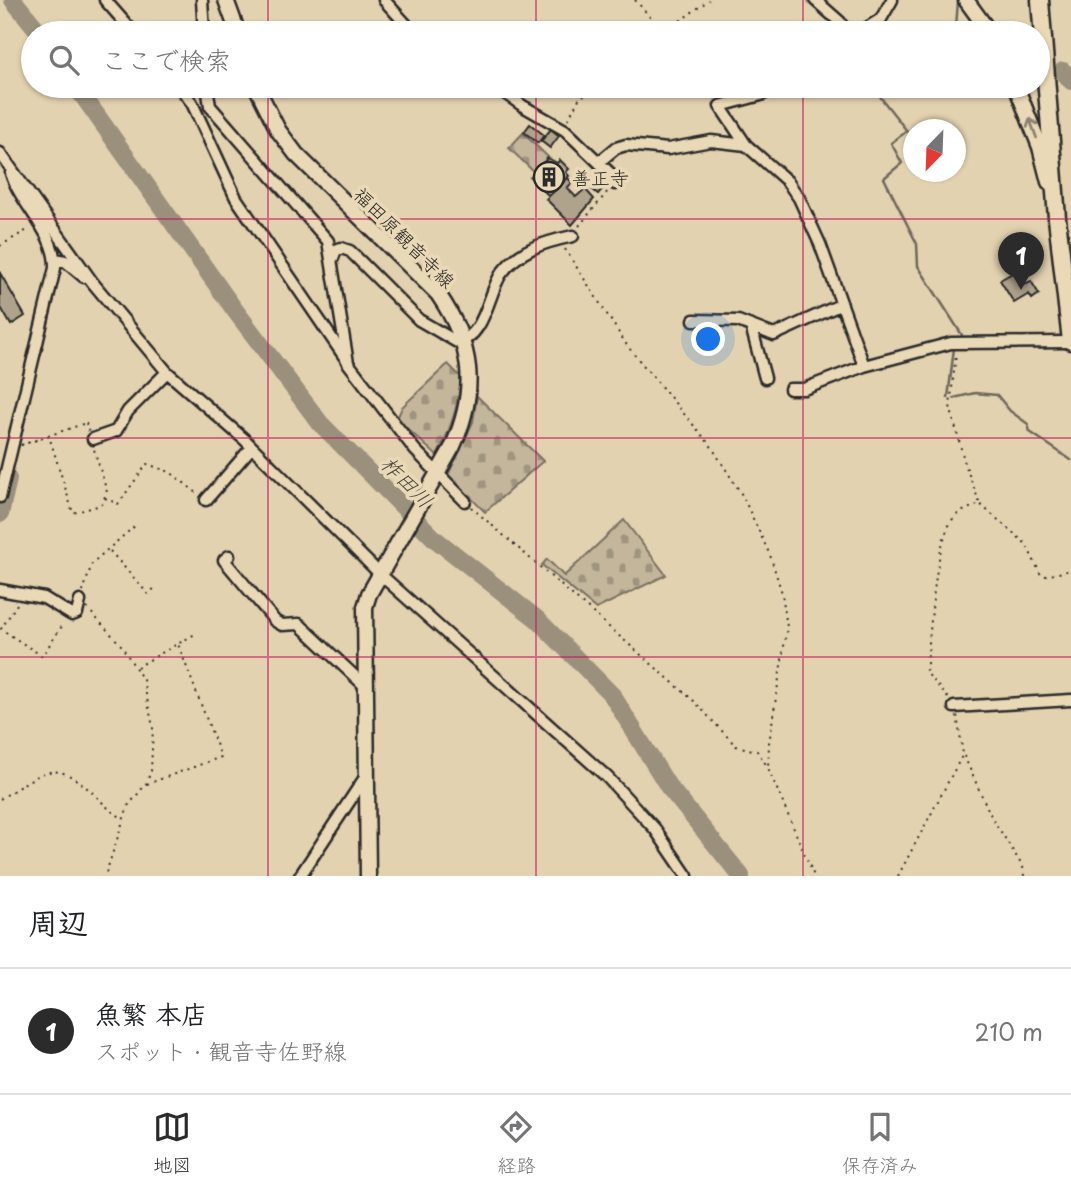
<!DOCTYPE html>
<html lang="ja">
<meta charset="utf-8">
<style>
body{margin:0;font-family:"Playpen Sans","Klee One",sans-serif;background:#f6f6f6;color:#202124}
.compass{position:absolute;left:903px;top:119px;width:63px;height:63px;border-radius:50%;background:#fff;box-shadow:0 2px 5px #0004;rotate:203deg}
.you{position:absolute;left:709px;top:340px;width:24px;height:24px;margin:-18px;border:5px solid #fff;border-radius:50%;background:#1a73e8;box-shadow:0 0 0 10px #1a73e833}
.badge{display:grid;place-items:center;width:46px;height:46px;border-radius:50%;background:#2b2b2b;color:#fff;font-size:23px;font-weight:700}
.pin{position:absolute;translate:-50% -58px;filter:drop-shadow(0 2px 4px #0008)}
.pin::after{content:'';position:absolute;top:37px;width:24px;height:21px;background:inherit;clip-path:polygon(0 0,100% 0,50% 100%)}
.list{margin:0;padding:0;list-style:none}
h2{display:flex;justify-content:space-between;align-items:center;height:91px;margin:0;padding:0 28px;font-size:30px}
h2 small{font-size:23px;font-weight:400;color:#757577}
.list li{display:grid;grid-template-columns:46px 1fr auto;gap:21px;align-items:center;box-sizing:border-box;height:126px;padding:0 28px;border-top:2px solid #e0e0e0}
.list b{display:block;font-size:26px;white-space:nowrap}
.list p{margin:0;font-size:23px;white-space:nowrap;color:#757577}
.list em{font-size:23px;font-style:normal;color:#757577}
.icon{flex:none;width:38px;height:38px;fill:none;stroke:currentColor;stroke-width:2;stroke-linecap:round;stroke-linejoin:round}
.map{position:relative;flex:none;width:1071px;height:876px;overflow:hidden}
.search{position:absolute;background:#fff;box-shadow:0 2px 5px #0004;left:21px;right:21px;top:21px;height:77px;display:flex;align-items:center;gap:18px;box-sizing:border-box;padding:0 24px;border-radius:38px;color:#757577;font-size:26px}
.sheet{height:217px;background:#fff}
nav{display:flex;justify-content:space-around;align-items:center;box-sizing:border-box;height:98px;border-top:2px solid #e0e0e0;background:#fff;font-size:19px;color:#757577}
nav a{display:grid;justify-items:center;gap:4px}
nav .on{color:#2b2b2b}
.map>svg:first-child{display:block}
</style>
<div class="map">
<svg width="1071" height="876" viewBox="0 0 1071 876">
<defs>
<pattern id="cemetery-stones" width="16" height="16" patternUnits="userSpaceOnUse" patternTransform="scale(1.75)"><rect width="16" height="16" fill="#c4b69b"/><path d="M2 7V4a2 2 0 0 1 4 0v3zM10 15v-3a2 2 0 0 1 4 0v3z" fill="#9f947f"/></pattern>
</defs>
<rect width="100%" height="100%" fill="#e2d2b0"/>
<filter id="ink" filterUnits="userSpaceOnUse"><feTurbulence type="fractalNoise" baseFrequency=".0143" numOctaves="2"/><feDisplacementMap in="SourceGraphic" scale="14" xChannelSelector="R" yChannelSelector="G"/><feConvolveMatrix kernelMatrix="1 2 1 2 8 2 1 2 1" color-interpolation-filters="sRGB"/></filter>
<g filter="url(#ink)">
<!-- cemetery -->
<path fill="url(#cemetery-stones)" stroke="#787063" stroke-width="2" d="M523 133 548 157 534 172 509 148Z
M448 364 461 377C458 407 451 429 437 456L397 419 402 407Z
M477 396 543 461 485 512 448 475 473 422Z
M624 520 666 575 596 609 542 565 547 559 564 576Z"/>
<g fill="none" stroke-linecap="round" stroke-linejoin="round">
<!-- stream -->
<path stroke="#6e685b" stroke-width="2.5" d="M958 1 956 27 959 33
M876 86 881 98 907 131 891 143 902 163 884 178 917 244 918 266 962 335
M948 398 954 348
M954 398 975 393 997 395 1010 411 1028 424 1030 432 1071 460"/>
<!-- river -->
<path stroke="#9a907b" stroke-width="18" d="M13 0 40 33
M1063 71 1071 81
M76 86 234 309 320 423 435 539 537 619 612 695 668 786 741 876
M0 514 8 479"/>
</g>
<!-- building -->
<path fill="#b0a38b" stroke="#2b2b2b" stroke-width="2" d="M530 124 544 135 538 143 524 132Z
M551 129 559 136 550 148 541 141Z
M548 158 557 163 560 160 569 169 566 172 569 176 549 196 530 177Z
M602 175 609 181 598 194 592 189Z
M568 178 572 183 567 188 576 197 585 189 594 199 572 225 546 199Z
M1021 268 1026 276 1020 280 1023 285 1031 281 1039 294 1032 299 1029 294 1014 303 1000 280Z
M0 273 25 316 11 325 0 306Z"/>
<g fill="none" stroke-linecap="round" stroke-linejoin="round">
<!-- street casing -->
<g stroke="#2b2b2b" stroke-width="15">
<path id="street" d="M105 0 134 33
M202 0 204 33
M384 0 414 33
M815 0 840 22 846 33
M859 33 881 19 892 0
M179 86 192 103 236 198 346 359
M207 86 210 106 328 241 348 363 415 450 465 501
M495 86 523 106 565 130 614 177 615 184
M779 86 761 95 720 106 746 145 787 181 799 198 820 244 864 366
M0 153 93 283 167 372 244 439 381 575 607 777 655 829 687 876
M599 162 616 148 626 145 668 149 711 141 746 145
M333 258 336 250 341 248 350 251 419 320 457 342C485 337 488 294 501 274 519 249 545 242 573 236
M56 259 65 261 84 277
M694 320 738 321 774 335 842 304
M751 326 765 378
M790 389H804L864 366 951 343 1071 342
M93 439 116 431 128 411 167 372
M0 497 55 268C56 232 21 206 11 173
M206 500 252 447
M229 556 224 560 275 621 282 625 299 624 364 685
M0 590 44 598 72 615 77 613 80 601
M954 707 1071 700
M300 876 366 776"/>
</g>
<!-- secondary casing -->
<g stroke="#2b2b2b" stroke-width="19">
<path id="secondary" d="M226 0 238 33
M966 0 990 33
M256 86 278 130 296 154 438 294C473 345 478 389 453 446L369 594 365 607 368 876
M1016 86 1040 147 1049 182"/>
</g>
<!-- primary casing -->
<g stroke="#2b2b2b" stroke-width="21">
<path id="primary" d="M1040 0 1057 218 1071 341"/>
</g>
<!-- path -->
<path stroke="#2b2b2b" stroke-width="2" stroke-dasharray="2 5" stroke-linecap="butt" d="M635 0 664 32
M663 33 709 0
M705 86 715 99
M568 119 579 99 597 86
M579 226 609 190
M0 246 29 229
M565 249 628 347 711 446 742 495 770 555 782 593 787 627 769 743 768 768 814 876
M86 423 107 492 101 505 73 513 49 436 12 448Z
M105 498 118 504 147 464 170 472 197 493
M981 505 1026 544 1041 575 1046 576 1071 570
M471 507 694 701 736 746 757 751 767 766
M110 551 148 594 155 588
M83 592 92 563 136 525
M17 604 1 629 42 656 64 623
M87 608 121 645 143 680 153 727 151 771 146 784 128 806 105 876
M137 667 195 634
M948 698 926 672C931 635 933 550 952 520 958 511 971 508 980 504L965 464 950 406 956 354
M964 756 991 816 1023 867 1024 876
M147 784 221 757 178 644
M0 799C44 772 53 755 96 796 104 804 111 812 121 817
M898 876 963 754 957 715"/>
<!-- street -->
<use href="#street" stroke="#ead9b6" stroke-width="10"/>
<!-- secondary -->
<use href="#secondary" stroke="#ead9b6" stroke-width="14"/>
<!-- primary -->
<use href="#primary" stroke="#ead9b6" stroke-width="16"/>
</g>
<!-- one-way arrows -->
<defs><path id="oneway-shaft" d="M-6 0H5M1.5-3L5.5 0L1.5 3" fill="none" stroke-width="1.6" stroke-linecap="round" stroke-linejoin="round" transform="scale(1.75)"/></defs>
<use stroke="#8a8270" href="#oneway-shaft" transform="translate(1033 128) rotate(-110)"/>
</g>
<!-- grid -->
<path fill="none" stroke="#c2185b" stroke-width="2" stroke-opacity="0.55" d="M268 0V33M536 0V33M803 0V33M268 86V876M536 86V876M803 86V876M0 219H1071M0 438H1071M0 657H1071"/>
<!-- icons -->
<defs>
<g id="building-ring" transform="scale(1.575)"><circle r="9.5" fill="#ead9b6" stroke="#2b2b2b" stroke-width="1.5"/><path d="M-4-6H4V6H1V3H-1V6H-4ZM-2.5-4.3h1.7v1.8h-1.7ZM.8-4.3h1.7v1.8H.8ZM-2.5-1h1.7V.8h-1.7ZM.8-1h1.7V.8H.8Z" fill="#2b2b2b"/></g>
</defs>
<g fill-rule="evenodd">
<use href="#building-ring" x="549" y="177"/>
</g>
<g text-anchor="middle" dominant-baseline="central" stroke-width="7" stroke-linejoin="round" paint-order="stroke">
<!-- poi labels -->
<g font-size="19" fill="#2b2b2b" stroke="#ead9b6" text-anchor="start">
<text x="572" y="177">善正寺</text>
</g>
<!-- street labels -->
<g font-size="19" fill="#2b2b2b" stroke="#ead9b6">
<text transform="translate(405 237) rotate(45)">福田原観音寺線</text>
</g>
<!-- water labels -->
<g font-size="21" font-style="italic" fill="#47443f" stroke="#ead9b6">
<text transform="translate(408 481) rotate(45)">柞田川</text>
</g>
</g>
</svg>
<svg class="compass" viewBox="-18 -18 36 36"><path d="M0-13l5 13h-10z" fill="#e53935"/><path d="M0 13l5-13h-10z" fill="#757577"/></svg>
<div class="you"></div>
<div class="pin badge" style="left:1021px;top:290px">1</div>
<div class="search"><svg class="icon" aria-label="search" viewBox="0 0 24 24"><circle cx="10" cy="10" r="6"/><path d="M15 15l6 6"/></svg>ここで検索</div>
</div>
<section class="sheet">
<h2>周辺<small></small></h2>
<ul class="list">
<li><span class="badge">1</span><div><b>魚繁 本店</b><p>スポット · 観音寺佐野線</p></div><em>210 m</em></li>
</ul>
</section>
<nav>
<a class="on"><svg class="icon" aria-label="map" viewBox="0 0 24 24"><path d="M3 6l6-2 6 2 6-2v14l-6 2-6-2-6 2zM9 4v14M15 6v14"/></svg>地図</a>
<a><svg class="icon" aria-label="directions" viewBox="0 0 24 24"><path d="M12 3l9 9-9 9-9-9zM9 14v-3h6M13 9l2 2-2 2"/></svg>経路</a>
<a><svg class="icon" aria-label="saved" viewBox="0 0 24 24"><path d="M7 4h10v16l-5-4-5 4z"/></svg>保存済み</a>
</nav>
